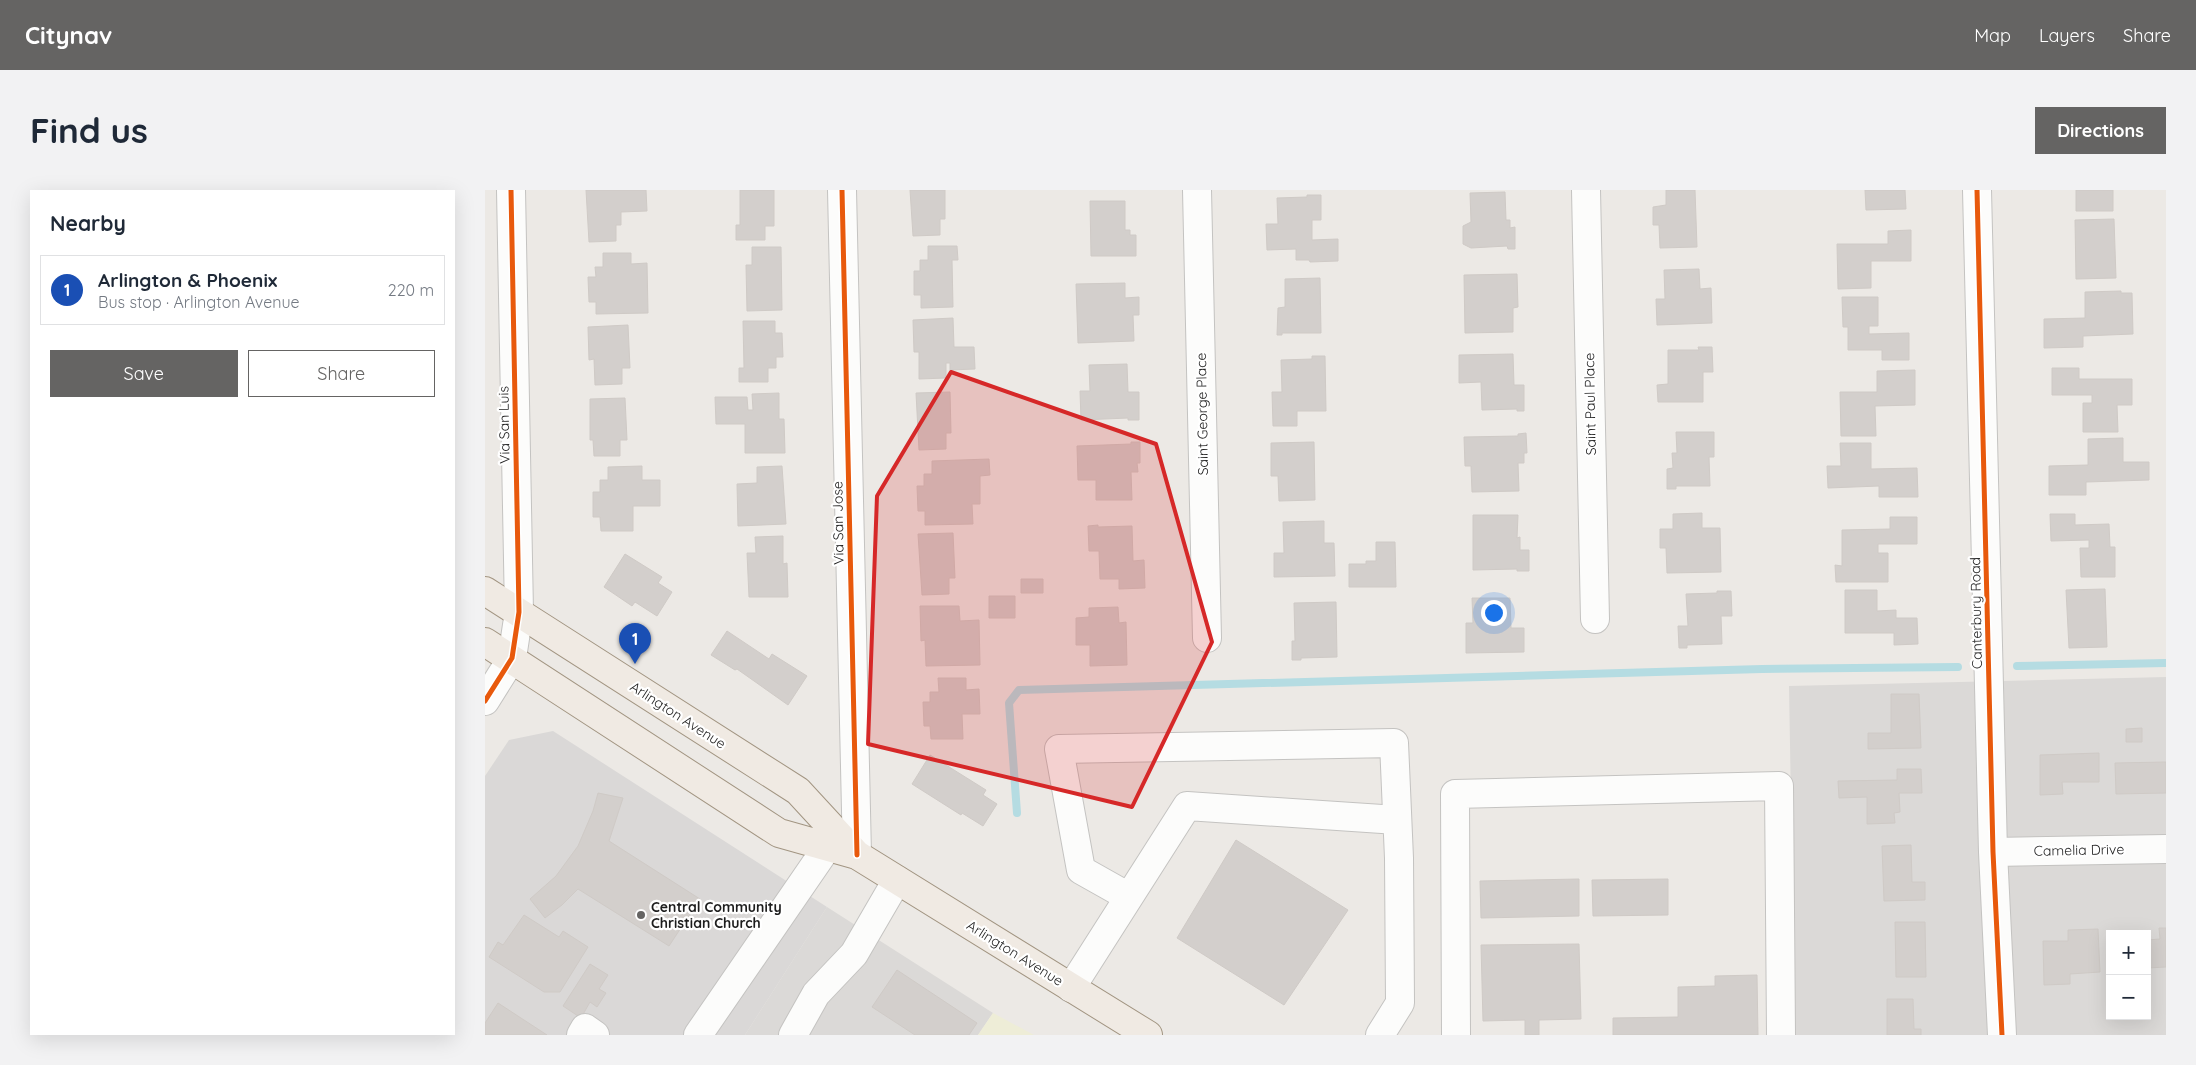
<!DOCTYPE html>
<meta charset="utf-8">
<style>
body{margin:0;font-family:Quicksand,sans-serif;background:#f2f2f3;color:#1f2937}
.controls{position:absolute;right:15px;bottom:15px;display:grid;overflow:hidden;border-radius:0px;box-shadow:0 5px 20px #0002}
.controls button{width:45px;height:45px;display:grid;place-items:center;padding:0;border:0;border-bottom:1px solid #e0e1e3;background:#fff;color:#1f2937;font:25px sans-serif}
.you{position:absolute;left:1008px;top:422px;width:18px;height:18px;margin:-12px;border:4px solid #fff;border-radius:50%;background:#1a73e8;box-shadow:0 0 0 8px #1a73e833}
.badge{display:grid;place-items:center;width:32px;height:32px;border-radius:50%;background:#656463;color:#fff;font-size:16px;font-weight:700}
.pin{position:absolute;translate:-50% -41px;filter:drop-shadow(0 1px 2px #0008)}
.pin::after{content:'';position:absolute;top:26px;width:18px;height:15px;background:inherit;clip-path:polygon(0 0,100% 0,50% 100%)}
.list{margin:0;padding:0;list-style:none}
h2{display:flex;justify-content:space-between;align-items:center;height:65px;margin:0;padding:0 20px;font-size:21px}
h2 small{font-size:16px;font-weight:400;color:#747a83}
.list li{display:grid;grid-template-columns:32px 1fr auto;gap:15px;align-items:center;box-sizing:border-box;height:70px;margin:0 10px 10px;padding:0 10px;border:1px solid #e0e1e3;border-radius:0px}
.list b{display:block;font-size:19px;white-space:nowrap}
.list p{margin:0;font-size:16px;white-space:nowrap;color:#747a83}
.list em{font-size:16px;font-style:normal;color:#747a83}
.actions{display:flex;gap:10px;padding:15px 20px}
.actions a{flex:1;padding:11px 0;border:1px solid #656463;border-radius:0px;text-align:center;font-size:18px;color:#656463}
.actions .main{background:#656463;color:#fff}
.map{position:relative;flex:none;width:1681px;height:845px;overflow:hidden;border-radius:0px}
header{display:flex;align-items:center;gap:30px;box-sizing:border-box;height:70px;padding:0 25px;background:#656463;color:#fff}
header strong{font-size:24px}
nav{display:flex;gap:28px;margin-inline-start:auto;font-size:18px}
.intro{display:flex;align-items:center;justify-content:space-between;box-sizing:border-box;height:120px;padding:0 30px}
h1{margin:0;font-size:35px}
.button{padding:12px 22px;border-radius:0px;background:#656463;color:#fff;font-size:18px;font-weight:700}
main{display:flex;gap:30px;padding:0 30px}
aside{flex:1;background:#fff;border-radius:0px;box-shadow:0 5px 20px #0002}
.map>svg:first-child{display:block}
</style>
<header>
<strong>Citynav</strong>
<nav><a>Map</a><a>Layers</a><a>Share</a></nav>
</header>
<div class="intro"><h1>Find us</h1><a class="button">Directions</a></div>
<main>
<aside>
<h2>Nearby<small></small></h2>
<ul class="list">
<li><span class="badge" style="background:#1a4fb4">1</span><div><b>Arlington &amp; Phoenix</b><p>Bus stop · Arlington Avenue</p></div><em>220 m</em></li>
</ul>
<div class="actions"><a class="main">Save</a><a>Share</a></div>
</aside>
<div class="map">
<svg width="1681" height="845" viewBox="0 0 1681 845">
<rect width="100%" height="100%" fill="#ece9e5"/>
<!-- residential -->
<path fill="#dbd9d7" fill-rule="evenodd" d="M1681 487V845H1310L1304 496ZM1625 744H1662V826H1625Z
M342 717 508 823 493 845H260Z"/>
<!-- religious -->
<path fill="#dad8d7" d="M68 541 342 717 260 845H0V586L24 550Z"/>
<!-- farmland -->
<path fill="#eeedd7" d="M508 823 549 845H493Z"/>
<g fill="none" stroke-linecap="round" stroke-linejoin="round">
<!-- stream -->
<path stroke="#b5dce2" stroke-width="8" d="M1532 476 1681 473
M532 623 524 513 534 500 1277 479 1473 477"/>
</g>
<!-- building -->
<path fill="#d3cfcc" stroke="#cfcac6" d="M101 0H161L162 21 136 22V35H131V51L104 52Z
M255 0H289V36H280V50H251V35H255Z
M425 0H460V29H455V45L428 46Z
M1181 0H1210L1212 57 1175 58 1174 35H1168V17L1181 15Z
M1380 0H1420L1421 19 1381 20Z
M1591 0H1628V21H1591Z
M1020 2 1021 30H1025V38L1030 37V59H1023L1022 56 986 58 978 54V36L986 32 985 3Z
M822 5H836V30H827V50L853 49V71L825 72 824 70H811V59L782 60 781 34H793L792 8 822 7Z
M605 11H640V40H645V45H651V66H606Z
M1629 29 1631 88 1591 89 1590 30Z
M1426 40V71H1386V98L1353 99 1352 54H1403V41Z
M443 56H472L473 70H467L468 117 436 118V105H429V81H435V70H443Z
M267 57H296L297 120 262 121 261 75H267Z
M118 63H146V74L162 73 163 123 111 124V112H104L103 87H111L110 77H118Z
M1214 79 1215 99 1226 98 1227 133 1172 135 1171 109H1180L1179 80Z
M1032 84 1033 117 1028 118V142L980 143 979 85Z
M835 88 836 143H797V145H792L793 118 800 117V89Z
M640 93V108L654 107V125H648L649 151 593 153 591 94Z
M1636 101V103H1647L1648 144 1598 146V157L1559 158V129L1600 128V102Z
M1357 107H1393V136H1384V144L1424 143V170H1397V160H1363V137H1358Z
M468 128 469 157H489L490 179 465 180V173H461V188L434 189V162H429L428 130Z
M258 131H290V143H297L298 167H291V178H283V192H254V178H259Z
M143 135 145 178H137V194L110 195 109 169 104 170 103 137Z
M1213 157H1227L1228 182H1218V212H1173L1172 195 1183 194V160H1214Z
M1028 164 1029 195H1039V221H1032V219L997 220 996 192 974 193V165Z
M827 166H840L841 221H812V236H788L787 202H797L796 170 827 169Z
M642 174 643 202H654V230H643V228L596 230 595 201H605L604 175Z
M1567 178H1594V189H1647V215H1632L1633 242H1598V213H1607V205H1567Z
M1430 180V215L1390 216 1391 246H1356L1355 202H1392V181Z
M465 202 466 243H461V259L434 260 431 203Z
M294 203V229H299L300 263H260V234H231L230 207H262L263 220H268L267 204Z
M140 208 142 250H135V266H109L108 250H105V209Z
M1191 242H1229V267H1224L1225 296H1191V299H1182V279L1188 278 1187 263H1192Z
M1041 243 1042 263H1039V273H1033L1034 301 987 302 986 276H980L979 247 1033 246V244Z
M1638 248V272H1664V290L1601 292V305H1564V276L1603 275V249Z
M646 252H655V273H652L653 282H646L647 310H611V290H593L592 256 646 254Z
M829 252 830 310 794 311 793 286H786V253Z
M1355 253H1386V279L1432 278 1433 307H1394V296L1343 298 1342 276H1356Z
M504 269 505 285 495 286V314H487L488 334 440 335V321H433L432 296H439V284H447V271Z
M157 276V290H175V316H148V341H116L115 327H108V302H115V290H123V277Z
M297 276 301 334 253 336 252 294 272 293V277Z
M1217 323V338H1235L1236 382 1182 383 1181 358H1175V339H1188V324Z
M1565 324H1590V335L1624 334 1625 357H1630V387H1596L1595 358H1604V350L1566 351Z
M988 325H1033L1032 348 1035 347V360H1044V381H1032V379L988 380Z
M1405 327H1432V354H1393V363H1403V392H1351L1350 375 1357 376V340L1405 339Z
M839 331V353H849L850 386 789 387V363H799L798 332Z
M613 335V337L647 336 648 371 659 370 660 398 634 399V389H615L614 361H604L603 336Z
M468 343 470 388H464V404L437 405 433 344Z
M298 346V374L302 373 303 407H264L262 363H271L270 347Z
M891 352H910L911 397H864V374H881V371H891Z
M140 364 177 387 173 393 187 402 172 426 150 412 147 416 119 397Z
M536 389H558V403H536Z
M1620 399 1622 457 1584 458 1581 400Z
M1360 400H1392V421L1411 420V428H1432L1433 454 1409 455V443H1360Z
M1232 401H1246L1247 426H1236L1237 454 1202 455V458H1194L1193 436H1203L1201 404 1232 403Z
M504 406H530V428H504Z
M987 408H1025L1026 438H1039V462L981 463V433H988Z
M851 412 852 467 816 468V470H807V451H810L809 413Z
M435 416H474L475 431 494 430 495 475 441 476 440 450 436 451Z
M633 417 634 433 641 432 642 475 605 476V455H591V428L604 427V418Z
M242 441 284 469 287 464 322 486 303 515 252 479 250 480 226 465Z
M453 488H481V500L494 499 495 524H477L478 549H446L445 536H439L438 512H445V502H454Z
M1406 504H1434L1436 558 1383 559V543H1406Z
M1657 538V552H1641V539Z
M1614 563V592H1577L1578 604 1555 605V565Z
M445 565 501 600 498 605 512 614 498 636 477 623 476 625 427 594Z
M1681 572V603L1631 604 1630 573Z
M1412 579H1436L1437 603H1414L1415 622 1409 623 1410 633 1382 634V607L1354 608 1353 591 1412 590Z
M113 603 138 608 124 651 215 709 184 756 93 699 77 715 60 728 45 709 71 686 93 656 108 621Z
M751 650 863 720 799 815 692 748Z
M1426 655 1427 692H1440V710L1399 711 1397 656Z
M1094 689V726L996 728 995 691Z
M1183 689V725L1108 726 1107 690Z
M39 725 74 747 78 741 103 757 75 802H59L4 767 13 752 18 755Z
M1410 732H1440L1441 787H1411Z
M1674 738H1681V777L1662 778V750L1675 749Z
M1613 739 1615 782 1585 784V794L1559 795 1558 751H1583V740Z
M1094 754 1096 829 1054 830V845H1040V830L998 831 996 755Z
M105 774 123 785 114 799 121 803 112 817 105 812 96 828 78 816Z
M412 780 492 833 484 845H430L387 817Z
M1272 785 1273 845H1128V828L1193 827V797L1230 796V786Z
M1402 809H1428L1429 839H1436V845H1402Z
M13 813 62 845H0V833Z"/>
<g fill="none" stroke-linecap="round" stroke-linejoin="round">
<!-- minor casing -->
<g stroke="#c4c3c1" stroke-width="30">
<path id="minor" d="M357 0 372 665
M712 0 722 448
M1101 0 1110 429
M1492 0 1508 662 1517 845
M0 511 27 468 34 422 26 0
M1508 662 1681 659
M586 798 644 707
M96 845 100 838 110 845
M213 845 343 656
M308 845 331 804 369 764 412 690
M895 845 915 813 914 668 909 553 574 559 596 680 644 707 702 616 912 630
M971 845 970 604 1294 596 1296 845"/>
</g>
<!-- major casing -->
<g stroke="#a29582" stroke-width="30">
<path id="major" d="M0 401 313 601 372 665
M0 452 294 643 372 665 663 845"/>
</g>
<!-- minor -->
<use href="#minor" stroke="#fcfcfb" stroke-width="28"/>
<!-- major -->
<use href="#major" stroke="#f0eae3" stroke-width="28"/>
<!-- cycleway casing -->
<g stroke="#fff" stroke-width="8">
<path id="cycleway" d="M357 0 372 665
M1492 0 1508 662 1517 845
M0 511 27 468 34 422 26 0"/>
</g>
<!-- cycleway -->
<use href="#cycleway" stroke="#e8590c" stroke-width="5"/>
</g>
<!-- marked area -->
<path fill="#d62828" fill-opacity="0.2" stroke="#d62828" stroke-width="4" stroke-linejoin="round" d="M466 182 671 254 727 452 647 617 383 554 392 306Z"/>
<!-- markers -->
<circle fill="#656463" stroke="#fff" stroke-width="2" cx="156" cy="725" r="5"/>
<g text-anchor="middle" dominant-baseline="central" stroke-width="4.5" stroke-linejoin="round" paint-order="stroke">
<!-- street labels -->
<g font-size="14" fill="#1d1d1d" stroke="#fff">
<text transform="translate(1105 214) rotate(-91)">Saint Paul Place</text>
<text transform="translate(717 224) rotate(-91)">Saint George Place</text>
<text transform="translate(19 235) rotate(-91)">Via San Luis</text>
<text transform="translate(353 333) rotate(-91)">Via San Jose</text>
<text transform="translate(1491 423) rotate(-91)">Canterbury Road</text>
<text transform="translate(193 525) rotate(33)">Arlington Avenue</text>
<text transform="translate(1594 660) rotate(-1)">Camelia Drive</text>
<text transform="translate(530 763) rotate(32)">Arlington Avenue</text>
</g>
<!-- poi labels -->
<g font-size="14" font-weight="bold" fill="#1d1d1d" stroke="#fff" text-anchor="start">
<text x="166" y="717">Central Community<tspan x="166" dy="16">Christian Church</tspan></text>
</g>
</g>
</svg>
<div class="controls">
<button>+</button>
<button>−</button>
</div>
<div class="you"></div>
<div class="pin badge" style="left:150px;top:474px;background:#1a4fb4">1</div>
</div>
</main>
